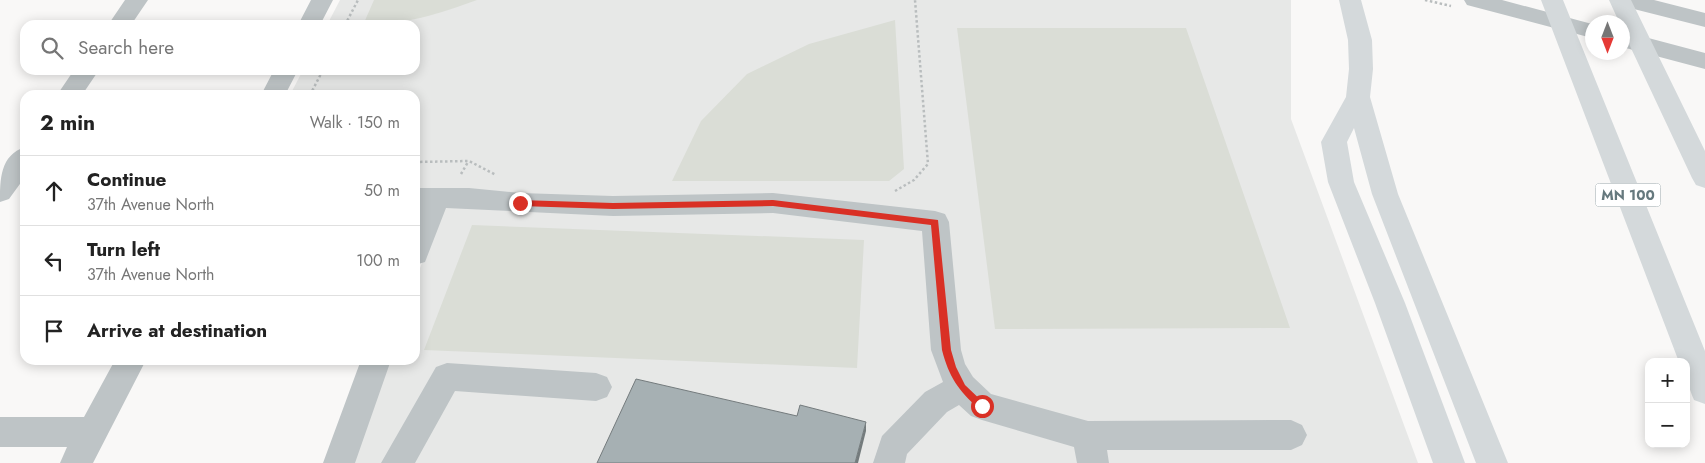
<!DOCTYPE html>
<meta charset="utf-8">
<style>
body{margin:0;font-family:Jost,sans-serif;background:#f6f6f6;color:#222}
.controls{position:absolute;right:15px;bottom:15px;display:grid;overflow:hidden;border-radius:10px;box-shadow:0 2px 12px #0003}
.controls button{width:45px;height:45px;display:grid;place-items:center;padding:0;border:0;border-bottom:1px solid #e0e0e0;background:#fff;color:#222;font:25px sans-serif}
.compass{position:absolute;left:1585px;top:15px;width:45px;height:45px;border-radius:50%;background:#fff;box-shadow:0 2px 12px #0003;rotate:180deg}
.stop{position:absolute;width:15px;height:15px;margin:-11px;border:4px solid #d93025;border-radius:50%;background:#fff}
.stop.end{background:#d93025;border-color:#fff;box-shadow:0 1px 5px #0008}
.list{margin:0;padding:0;list-style:none}
h2{display:flex;justify-content:space-between;align-items:center;height:65px;margin:0;padding:0 20px;font-size:21px}
h2 small{font-size:16px;font-weight:400;color:#767676}
.list li{display:grid;grid-template-columns:32px 1fr auto;gap:15px;align-items:center;box-sizing:border-box;height:70px;padding:0 20px;border-top:1px solid #e0e0e0}
.list b{display:block;font-size:19px;white-space:nowrap}
.list p{margin:0;font-size:16px;white-space:nowrap;color:#767676}
.list em{font-size:16px;font-style:normal;color:#767676}
.icon{flex:none;width:28px;height:28px;fill:none;stroke:currentColor;stroke-width:2;stroke-linecap:round;stroke-linejoin:round}
.map{position:relative;flex:none;width:1705px;height:463px;overflow:hidden}
.search{position:absolute;background:#fff;box-shadow:0 2px 12px #0003;left:20px;top:20px;width:400px;height:55px;display:flex;align-items:center;gap:12px;box-sizing:border-box;padding:0 18px;border-radius:15px;color:#767676;font-size:19px}
.panel{position:absolute;background:#fff;box-shadow:0 2px 12px #0003;left:20px;top:90px;width:400px;height:275px;border-radius:15px}
.map>svg:first-child{display:block}
</style>
<div class="map">
<svg width="1705" height="463" viewBox="0 0 1705 463">
<rect width="100%" height="100%" fill="#f9f8f7"/>
<!-- built -->
<path fill="#e7e8e7" d="M340 0H1291V119L1418 463H353L389 360H415V283L447 189H415V95H290L303 70H415V25H327Z"/>
<!-- green -->
<path fill="#daddd6" d="M374 0H477C439 14 404 25 363 25Z
M895 20 904 169 889 181H672L701 121 747 74 809 44Z
M957 28H1186L1290 328 995 329Z
M472 225 864 240 857 368 424 350Z"/>
<g fill="none" stroke-linecap="round" stroke-linejoin="round">
<!-- path -->
<path stroke="#b9bdbe" stroke-width="2.5" stroke-dasharray="2.5 2.5" stroke-linecap="butt" d="M1425 0 1451 6
M345 25 358 0
M310 95 323 70
M415 162 469 161 496 175
M461 174 468 162
M895 191 914 180 928 164 915 0"/>
<!-- minor -->
<path fill="#bec4c6" fill-rule="evenodd" d="M125 0H148L131 25H108Z
M311 0H333L320 25H298Z
M1464 0H1502L1592 24V38L1467 5Z
M1615 0H1654L1705 13V27L1618 5Z
M1622 31 1705 53V69L1622 47Z
M74 70H99L82 95H57Z
M274 70H298L285 95H261Z
M25 147V177L9 199 0 202C0 180 0 155 25 147Z
M415 188H469L520 193 613 196 773 193 935 211 945 214 949 222 961 350 965 364 973 377 991 394 1088 421 1291 420 1302 425 1307 435 1302 445 1291 450H1107L1109 463H1077L1074 447 982 420 971 416 959 405 947 412 907 454 905 463H873L882 436 925 392 943 382 931 350 922 231 773 213 613 216 446 208 425 262 415 265V218L419 208H415Z
M115 360H146L93 463H60L67 447H0V417H84Z
M361 360H391L355 463H323Z
M447 363 596 373 607 377 612 387 607 397 596 401 455 391 415 463H381L436 367Z"/>
<!-- highway -->
<path fill="#d4d9db" fill-rule="evenodd" d="M1339 0H1361L1372 40 1373 69 1370 97 1398 194 1508 463H1476L1372 194 1354 128 1347 142 1354 182 1405 303 1465 463H1433L1375 303 1328 182 1321 142 1346 97 1349 69 1348 40Z
M1541 0H1563L1705 351V404L1694 400C1688 386 1686 377 1686 362H1679Z
M1609 0H1631L1705 151V188L1696 185 1692 178 1622 29V22H1619Z"/>
</g>
<!-- shaded-wall -->
<path fill="#747b7d" d="M866 422V431L858 463H855Z"/>
<!-- building -->
<path fill="#a6b0b3" stroke="#747b7d" d="M636 379 797 416 800 405 866 422 855 463H597Z"/>
<!-- route -->
<path fill="#d93025" d="M520 200 613 203 773 200 938 220 951 350 956 367 965 385 987 406 982 411 979 409C958 390 949 377 942 350L931 225 773 206 613 209 520 206 516 203Z"/>
<g text-anchor="middle" dominant-baseline="central" stroke-width="5" stroke-linejoin="round" paint-order="stroke">
<!-- shield labels -->
<rect fill="#fff" stroke="#94a1a5" stroke-width="1" x="1595.5" y="183.5" width="65" height="23" rx="4"/>
<g font-size="14" font-weight="bold" fill="#66797e">
<text x="1628" y="195">MN 100</text>
</g>
</g>
</svg>
<div class="controls">
<button>+</button>
<button>−</button>
</div>
<svg class="compass" viewBox="-18 -18 36 36"><path d="M0-13l5 13h-10z" fill="#e53935"/><path d="M0 13l5-13h-10z" fill="#767676"/></svg>
<div class="stop" style="left:982px;top:406px"></div>
<div class="stop end" style="left:520px;top:203px"></div>
<div class="search"><svg class="icon" aria-label="search" viewBox="0 0 24 24"><circle cx="10" cy="10" r="6"/><path d="M15 15l6 6"/></svg>Search here</div>
<section class="panel">
<h2>2 min<small>Walk · 150 m</small></h2>
<ul class="list">
<li><svg class="icon" aria-label="ahead" viewBox="0 0 24 24"><path d="M12 20V5M6 11l6-6 6 6"/></svg><div><b>Continue</b><p>37th Avenue North</p></div><em>50 m</em></li>
<li><svg class="icon" aria-label="left" viewBox="0 0 24 24"><path d="M17 20v-9H6M10 6l-5 5 5 5"/></svg><div><b>Turn left</b><p>37th Avenue North</p></div><em>100 m</em></li>
<li><svg class="icon" aria-label="arrive" viewBox="0 0 24 24"><path d="M6 21V4h12l-3 4 3 4H6"/></svg><div><b>Arrive at destination</b></div></li>
</ul>
</section>
</div>
